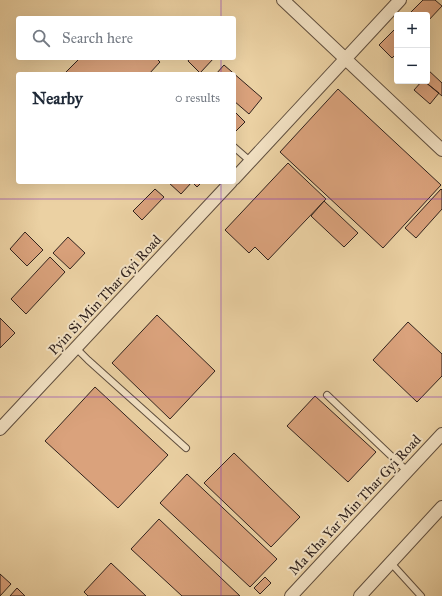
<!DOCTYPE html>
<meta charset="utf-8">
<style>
body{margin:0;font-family:"IM FELL Great Primer",serif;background:#f6f6f7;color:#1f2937}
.controls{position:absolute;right:12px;top:12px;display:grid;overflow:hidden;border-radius:4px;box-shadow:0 4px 16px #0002}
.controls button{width:36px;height:36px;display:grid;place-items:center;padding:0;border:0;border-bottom:1px solid #e0e1e3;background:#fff;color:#1f2937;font:20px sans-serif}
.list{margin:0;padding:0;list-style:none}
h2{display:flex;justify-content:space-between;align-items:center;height:52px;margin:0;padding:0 16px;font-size:17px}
h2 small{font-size:13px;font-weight:400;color:#747a83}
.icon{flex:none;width:22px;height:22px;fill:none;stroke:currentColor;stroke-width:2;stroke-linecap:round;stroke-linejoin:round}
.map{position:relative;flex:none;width:442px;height:596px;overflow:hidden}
.search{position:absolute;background:#fff;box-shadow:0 4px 16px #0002;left:16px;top:16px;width:220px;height:44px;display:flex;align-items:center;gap:10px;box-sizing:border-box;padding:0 14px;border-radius:4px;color:#747a83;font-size:15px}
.panel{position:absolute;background:#fff;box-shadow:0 4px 16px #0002;left:16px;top:72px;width:220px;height:112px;border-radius:4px}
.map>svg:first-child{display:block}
</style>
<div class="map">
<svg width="442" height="596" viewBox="0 0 442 596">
<rect width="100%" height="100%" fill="#ebd1a3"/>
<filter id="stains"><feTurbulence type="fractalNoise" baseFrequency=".005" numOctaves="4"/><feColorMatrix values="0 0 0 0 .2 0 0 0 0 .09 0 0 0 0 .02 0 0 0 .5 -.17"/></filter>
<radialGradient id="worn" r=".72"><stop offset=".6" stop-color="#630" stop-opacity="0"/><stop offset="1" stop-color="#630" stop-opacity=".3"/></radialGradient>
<!-- building -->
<path fill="#daa27c" stroke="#30221d" d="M423 0H435L442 6 427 22V15H408Z
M397 27V53L392 58 379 45Z
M80 58H156L160 62 149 74H64Z
M190 58H214L200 73 188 61Z
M224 65 262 98 249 114 234 101V74H216Z
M427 69 442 83V96L424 81H427Z
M422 81H424L439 93 430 104 414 90Z
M338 89 441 185 383 248 280 152Z
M234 111 245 122 235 132 234 131Z
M288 163 326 199 268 260 255 247 249 253 225 230Z
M168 182H192L181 194Z
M192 182H202L197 187Z
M155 189 164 197 142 220 133 211Z
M441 189 442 190V209L416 238 405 228Z
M324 201 358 233 344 247 311 216Z
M25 232 43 250 27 266 10 249Z
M68 237 85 253 70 269 53 253Z
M50 257 65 272 26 314 11 299Z
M157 315 215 371 170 419 112 363Z
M0 318 15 333 0 348Z
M408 322 442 354V376L417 402 373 360Z
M95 387 168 455 118 508 45 441Z
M315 396 376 452 348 482 287 426Z
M234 453 300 517 271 547 204 483Z
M187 474 277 559 250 587 160 503Z
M159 519 240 596H182L131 549Z
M111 563 146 596H88L84 592Z
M0 574 11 584 0 596Z
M265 577 271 583 260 594 254 588Z
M17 588 25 596H10Z"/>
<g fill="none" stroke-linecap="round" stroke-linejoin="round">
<!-- service casing -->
<g stroke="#5f4e3e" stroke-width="8">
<path id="service" d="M234 147 250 161
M76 348 88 360 186 448
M327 395 407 471
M391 563 421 596"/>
</g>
<!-- minor casing -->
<g stroke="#5f4e3e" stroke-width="14">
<path id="minor" d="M283 0 442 150
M234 179 400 0
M0 429 231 182
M291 596 442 434
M360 596 442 507"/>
</g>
<!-- service -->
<use href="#service" stroke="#f2e1c3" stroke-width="6"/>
<!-- minor -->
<use href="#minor" stroke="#f2e1c3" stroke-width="12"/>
</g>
<!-- grid -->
<path fill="none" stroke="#7b2cbf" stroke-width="1" stroke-opacity="0.55" d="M221 0V18M221 58V74M221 182V596M0 199H442M0 397H442"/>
<g text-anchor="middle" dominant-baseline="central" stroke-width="4" stroke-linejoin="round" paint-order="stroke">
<!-- street labels -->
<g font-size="14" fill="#30221d" stroke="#f2e1c3">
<text transform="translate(105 295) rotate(-47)">Pyin Si Min Thar Gyi Road</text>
<text transform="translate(355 505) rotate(-47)">Ma Kha Yar Min Thar Gyi Road</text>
</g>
</g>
<rect width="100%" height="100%" filter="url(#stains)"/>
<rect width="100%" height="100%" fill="url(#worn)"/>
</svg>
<div class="controls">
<button>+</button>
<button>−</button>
</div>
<div class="search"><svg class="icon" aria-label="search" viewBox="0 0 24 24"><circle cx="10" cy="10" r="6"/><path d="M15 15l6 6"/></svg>Search here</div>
<section class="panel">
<h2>Nearby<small>0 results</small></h2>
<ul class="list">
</ul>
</section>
</div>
